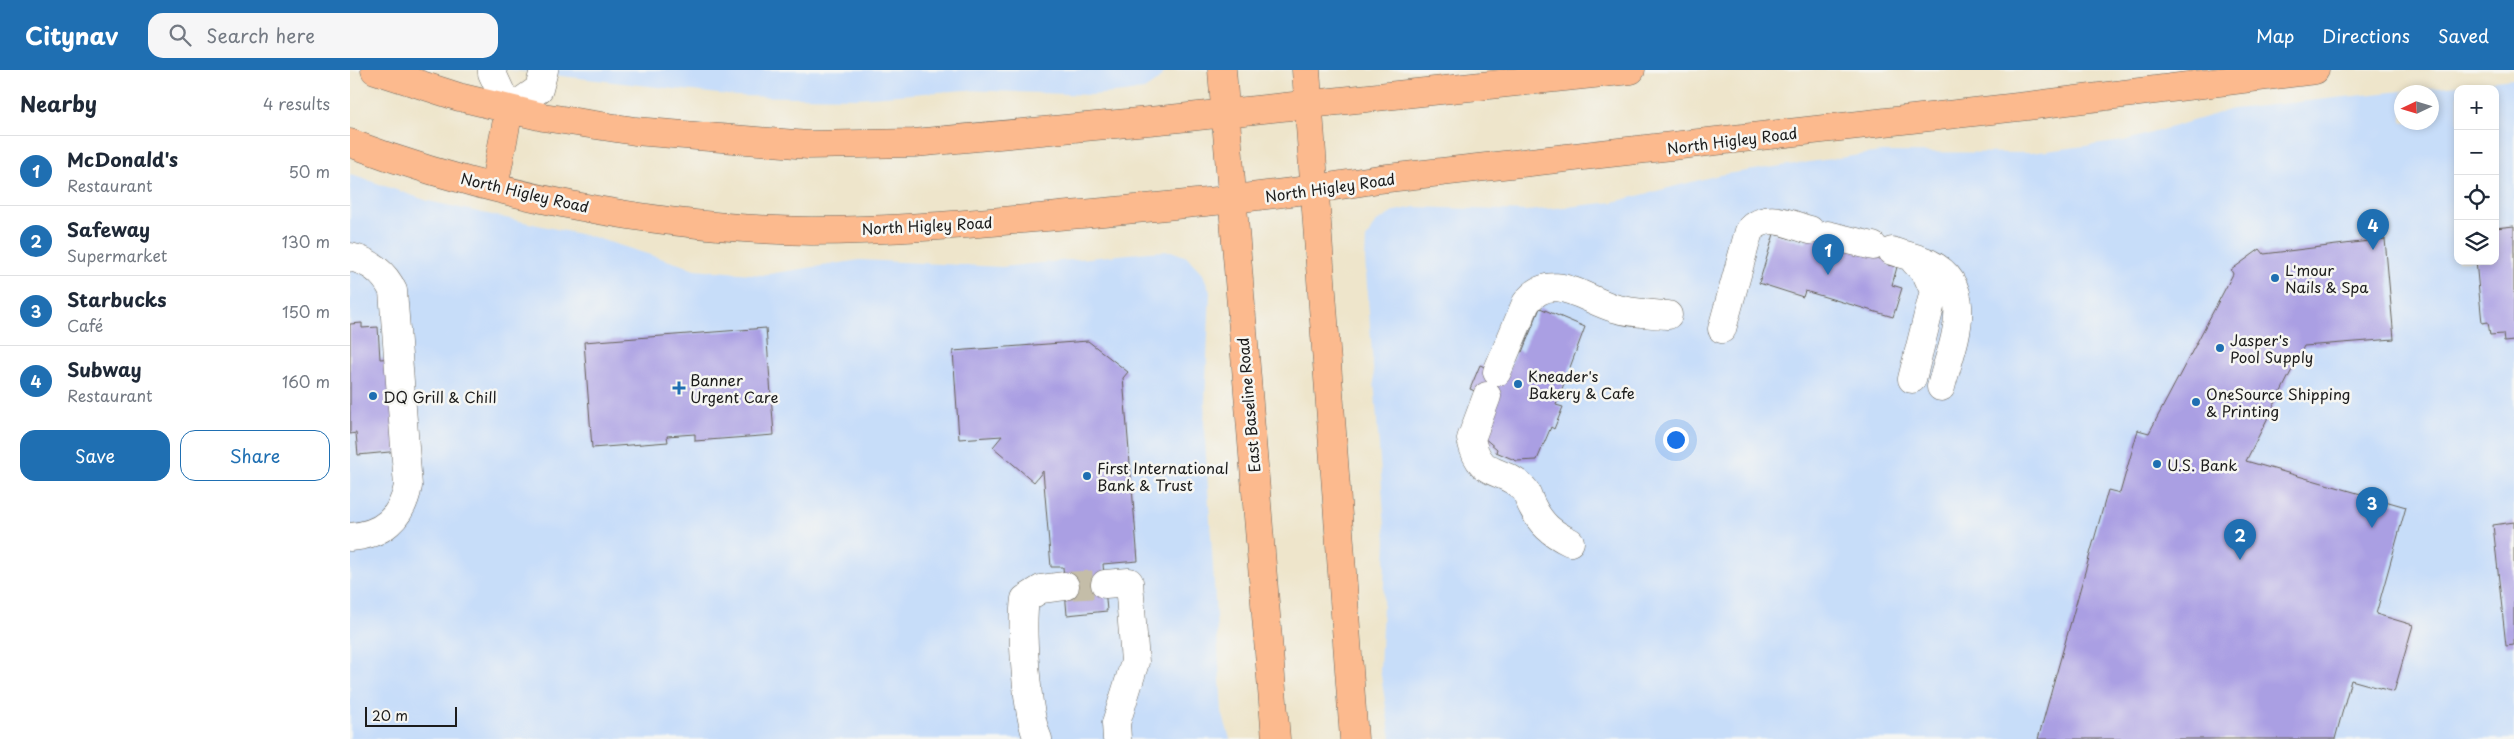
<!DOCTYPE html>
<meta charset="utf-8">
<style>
body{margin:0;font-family:"Playpen Sans",sans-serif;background:#f6f6f7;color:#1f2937}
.controls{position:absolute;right:15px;top:15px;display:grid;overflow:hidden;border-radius:10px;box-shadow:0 2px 8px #0003}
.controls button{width:45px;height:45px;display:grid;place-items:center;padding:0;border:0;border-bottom:1px solid #e0e1e3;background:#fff;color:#1f2937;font:25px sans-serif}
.compass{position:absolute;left:2044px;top:15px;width:45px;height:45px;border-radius:50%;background:#fff;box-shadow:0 2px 8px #0003;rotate:266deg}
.scale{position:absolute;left:15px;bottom:12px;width:92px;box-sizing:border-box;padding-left:5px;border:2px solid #1c1c1c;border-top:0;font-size:14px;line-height:18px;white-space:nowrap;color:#1c1c1c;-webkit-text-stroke:4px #f6f6f2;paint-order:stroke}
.you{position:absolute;left:1325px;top:369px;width:18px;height:18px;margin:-12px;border:4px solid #fff;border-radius:50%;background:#1a73e8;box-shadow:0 0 0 8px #1a73e833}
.badge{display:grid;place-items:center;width:32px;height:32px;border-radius:50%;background:#1f6fb2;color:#fff;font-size:16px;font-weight:700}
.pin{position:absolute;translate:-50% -41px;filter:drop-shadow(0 1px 2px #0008)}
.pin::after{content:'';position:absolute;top:26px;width:18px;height:15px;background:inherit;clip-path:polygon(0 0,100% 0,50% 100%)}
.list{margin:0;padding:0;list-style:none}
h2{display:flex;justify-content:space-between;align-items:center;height:65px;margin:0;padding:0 20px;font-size:21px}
h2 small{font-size:16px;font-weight:400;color:#747a83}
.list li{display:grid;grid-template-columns:32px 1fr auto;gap:15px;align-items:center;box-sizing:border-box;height:70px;padding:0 20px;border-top:1px solid #e0e1e3}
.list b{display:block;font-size:19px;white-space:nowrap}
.list p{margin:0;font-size:16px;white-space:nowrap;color:#747a83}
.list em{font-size:16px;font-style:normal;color:#747a83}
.actions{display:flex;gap:10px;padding:15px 20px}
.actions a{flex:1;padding:11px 0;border:1px solid #1f6fb2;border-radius:15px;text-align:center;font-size:18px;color:#1f6fb2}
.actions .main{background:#1f6fb2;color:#fff}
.icon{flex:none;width:28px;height:28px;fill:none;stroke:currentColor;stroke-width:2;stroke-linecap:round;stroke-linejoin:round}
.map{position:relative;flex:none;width:2164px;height:669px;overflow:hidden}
header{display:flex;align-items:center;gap:30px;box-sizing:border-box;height:70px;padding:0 25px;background:#1f6fb2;color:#fff}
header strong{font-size:24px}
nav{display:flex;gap:28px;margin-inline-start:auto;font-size:18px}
.search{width:350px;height:45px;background:#f6f6f7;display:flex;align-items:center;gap:12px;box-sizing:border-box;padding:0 18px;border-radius:15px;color:#747a83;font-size:19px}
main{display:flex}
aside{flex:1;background:#fff}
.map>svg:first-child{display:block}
</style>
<header>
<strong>Citynav</strong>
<div class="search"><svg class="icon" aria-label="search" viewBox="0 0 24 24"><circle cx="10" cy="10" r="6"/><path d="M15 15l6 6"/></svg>Search here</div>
<nav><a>Map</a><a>Directions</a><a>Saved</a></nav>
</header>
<main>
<aside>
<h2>Nearby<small>4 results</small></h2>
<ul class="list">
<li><span class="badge">1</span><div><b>McDonald's</b><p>Restaurant</p></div><em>50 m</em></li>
<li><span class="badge">2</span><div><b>Safeway</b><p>Supermarket</p></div><em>130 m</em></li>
<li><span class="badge">3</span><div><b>Starbucks</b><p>Café</p></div><em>150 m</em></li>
<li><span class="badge">4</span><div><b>Subway</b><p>Restaurant</p></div><em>160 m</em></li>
</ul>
<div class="actions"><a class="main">Save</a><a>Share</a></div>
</aside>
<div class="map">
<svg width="2164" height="669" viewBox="0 0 2164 669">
<rect width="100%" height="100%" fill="#f6f6f2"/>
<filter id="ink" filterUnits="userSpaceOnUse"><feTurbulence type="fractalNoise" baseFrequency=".02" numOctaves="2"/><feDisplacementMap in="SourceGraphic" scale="10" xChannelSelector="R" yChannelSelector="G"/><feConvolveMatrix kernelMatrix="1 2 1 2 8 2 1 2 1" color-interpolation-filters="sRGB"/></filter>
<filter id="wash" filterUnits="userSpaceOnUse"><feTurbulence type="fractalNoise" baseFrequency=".0096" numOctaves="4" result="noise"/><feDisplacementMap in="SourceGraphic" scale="20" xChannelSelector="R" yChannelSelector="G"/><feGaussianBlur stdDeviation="1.12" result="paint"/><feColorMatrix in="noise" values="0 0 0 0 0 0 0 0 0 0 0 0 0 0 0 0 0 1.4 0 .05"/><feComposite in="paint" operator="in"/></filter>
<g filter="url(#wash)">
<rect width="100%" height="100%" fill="#eee5cb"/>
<!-- built -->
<path fill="#c7ddf9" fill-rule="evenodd" d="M159 0H817L806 12 794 20 742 25 616 20 507 28 386 26Z
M2164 9V669H1041L1030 599 1036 471 1015 189 1016 169 1025 153 1045 141 1065 137 1177 141 1264 132 1369 105 1531 82 1681 83 1774 71 1883 39ZM2108 19H2145V191H2108ZM2052 22H2082V52H2052Z
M0 104 78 131 243 167 345 199 412 205 510 190 652 197 798 182 821 181 837 187 853 204 860 222 854 354 872 642 880 669H0Z"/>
<g id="blocks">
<!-- building -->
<path fill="#aa9fe3" d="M1463 150 1545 172 1538 195 1547 197 1542 215 1552 218 1543 247 1455 221 1453 227 1409 213 1424 164 1456 173Z
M2164 156V271L2154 272 2153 264 2140 265 2138 252 2132 253 2126 191H2145V158Z
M2035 169 2044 269 1954 276 1896 391 2056 437 2026 544 2063 555 2044 622 2001 610 1985 669H1688L1758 420 1770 423 1788 360 1799 363 1883 204 1881 200 1910 179 1914 184Z
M1190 238 1235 257 1206 335 1213 337 1204 359 1201 357 1187 390 1167 391 1146 382 1147 379 1133 367 1148 331 1120 319 1130 295 1156 306 1167 280 1172 282Z
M12 253V258L28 257 30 289 44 288 50 381 8 385 6 363 0 364V254Z
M416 258 424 365 345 371V364L317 366 318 372 242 378 234 272Z
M738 271 778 302 773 308 788 491 753 494 757 541 717 545 713 497H701L693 401 684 412 643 377 652 366 609 369 603 281Z
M2164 452V575L2156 576 2143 455Z"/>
</g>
</g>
<g filter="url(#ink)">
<use href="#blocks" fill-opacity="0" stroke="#666259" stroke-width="1"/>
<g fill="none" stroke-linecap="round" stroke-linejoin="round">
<!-- minor-tunnel -->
<path stroke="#c4bda8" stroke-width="28" stroke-dasharray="28 14" stroke-linecap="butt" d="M715 516 755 514"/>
<!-- minor casing -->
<g stroke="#666259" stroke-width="29">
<path id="minor" d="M142 0V3L159 40 189 19 194 0
M1478 165 1523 176
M1542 181C1554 185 1568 188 1579 193 1630 218 1601 277 1591 317
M0 187C19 191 35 203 43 221L58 416C52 448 32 465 0 467
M1372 259 1399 161C1417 141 1438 154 1460 160
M1147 302 1176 233C1201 199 1233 229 1264 238 1281 243 1300 244 1318 245
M1562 309 1584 221 1576 203 1565 192
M1137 326 1121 369C1130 411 1152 396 1174 419 1178 423 1179 431 1182 436 1191 454 1201 463 1220 472
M755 514 779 512 785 592 766 653 767 669
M688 669C676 643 671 558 675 529L691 519 715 516"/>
</g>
<!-- major casing -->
<g stroke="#666259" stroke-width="29">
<path id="major" d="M25 0 109 27 193 47 285 61 458 75 564 73 820 49 1281 0
M872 0 926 669
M956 0 1004 669
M0 73C141 126 310 159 461 161 555 161 650 151 743 143 839 134 935 125 1029 109L1677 36 1965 0
M144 117 159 40"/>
</g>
<!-- minor -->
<use href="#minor" stroke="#fff" stroke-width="28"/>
<!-- major -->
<use href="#major" stroke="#fcba8e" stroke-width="28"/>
</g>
</g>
<!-- markers -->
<g fill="#1f6fb2" stroke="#f6f6f2" stroke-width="2">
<circle cx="1925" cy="208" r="5"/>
<circle cx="1870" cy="278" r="5"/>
<circle cx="1168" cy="314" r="5"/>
<path d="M326.5 310.5h5v5h5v5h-5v5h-5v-5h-5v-5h5z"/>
<circle cx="23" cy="326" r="5"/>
<circle cx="1846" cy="332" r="5"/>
<circle cx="1807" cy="394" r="5"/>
<circle cx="737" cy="406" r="5"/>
</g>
<g text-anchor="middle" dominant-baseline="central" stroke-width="5" stroke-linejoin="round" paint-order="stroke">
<!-- street labels -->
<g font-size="15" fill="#1c1c1c" stroke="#f6f6f2">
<text transform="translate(1382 70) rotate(-7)">North Higley Road</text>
<text transform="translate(980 117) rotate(-8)">North Higley Road</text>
<text transform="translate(175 122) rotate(13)">North Higley Road</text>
<text transform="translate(577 155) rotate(-3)">North Higley Road</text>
<text transform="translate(898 335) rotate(-95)">East Baseline Road</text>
</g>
<!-- poi labels -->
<g font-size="15" fill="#1c1c1c" stroke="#f6f6f2" text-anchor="start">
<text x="1935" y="199">L'mour<tspan x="1935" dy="17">Nails &amp; Spa</tspan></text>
<text x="1880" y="269">Jasper's<tspan x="1880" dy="17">Pool Supply</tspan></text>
<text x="1178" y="305">Kneader's<tspan x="1178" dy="17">Bakery &amp; Cafe</tspan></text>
<text x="340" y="309">Banner<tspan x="340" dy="17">Urgent Care</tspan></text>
<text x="1856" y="323">OneSource Shipping<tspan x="1856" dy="17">&amp; Printing</tspan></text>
<text x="33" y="326">DQ Grill &amp; Chill</text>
<text x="1817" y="394">U.S. Bank</text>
<text x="747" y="397">First International<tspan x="747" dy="17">Bank &amp; Trust</tspan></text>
</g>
</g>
</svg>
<div class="controls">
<button>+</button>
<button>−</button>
<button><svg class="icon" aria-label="locate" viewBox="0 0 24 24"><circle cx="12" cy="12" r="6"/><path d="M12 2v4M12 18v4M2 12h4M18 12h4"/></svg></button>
<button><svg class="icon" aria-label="layers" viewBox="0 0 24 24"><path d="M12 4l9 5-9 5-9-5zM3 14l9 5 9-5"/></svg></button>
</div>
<svg class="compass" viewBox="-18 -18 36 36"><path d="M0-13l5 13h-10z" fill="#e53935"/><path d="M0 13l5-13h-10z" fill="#747a83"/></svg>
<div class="scale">20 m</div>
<div class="you"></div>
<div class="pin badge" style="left:1478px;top:205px">1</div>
<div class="pin badge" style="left:1890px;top:490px">2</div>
<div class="pin badge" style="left:2022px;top:458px">3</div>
<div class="pin badge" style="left:2023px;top:180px">4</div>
</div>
</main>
